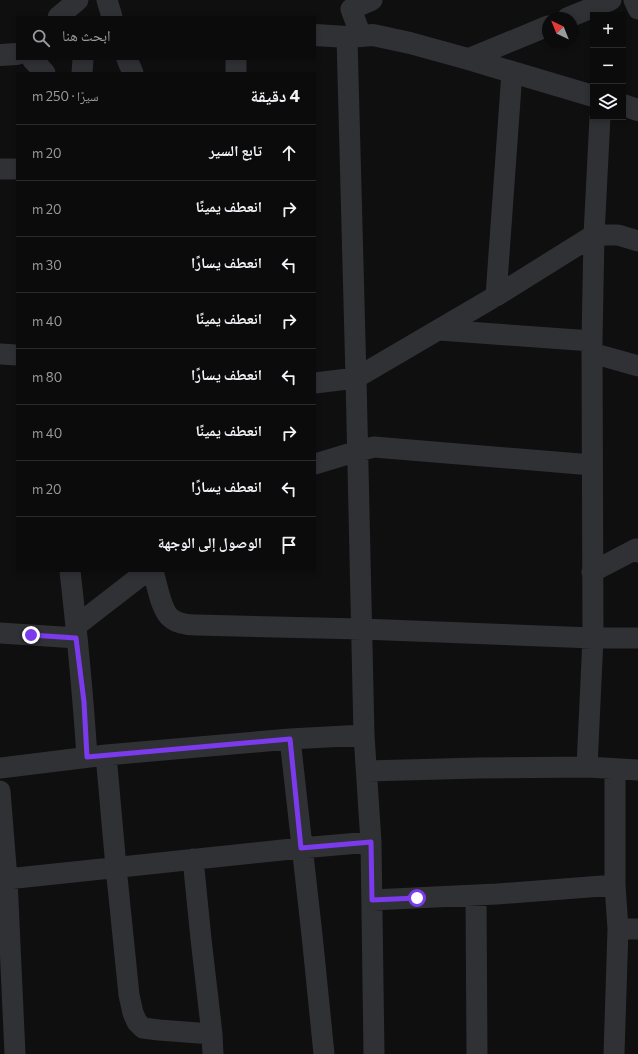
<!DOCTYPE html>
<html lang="ar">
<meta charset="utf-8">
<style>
body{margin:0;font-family:Commissioner,"Noto Naskh Arabic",sans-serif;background:#141415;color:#f1f3f6;direction:rtl}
.controls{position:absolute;right:12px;top:12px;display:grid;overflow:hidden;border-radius:0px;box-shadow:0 2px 6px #0003}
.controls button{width:36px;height:36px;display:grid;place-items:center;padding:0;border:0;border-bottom:1px solid #2b2b2d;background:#0b0b0c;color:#f1f3f6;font:20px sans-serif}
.compass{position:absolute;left:542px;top:12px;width:36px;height:36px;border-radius:50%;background:#0b0b0c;box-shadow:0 2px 6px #0003;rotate:317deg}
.stop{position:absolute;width:12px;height:12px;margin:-9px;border:3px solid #7c3aed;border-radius:50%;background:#fff}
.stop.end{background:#7c3aed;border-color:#fff;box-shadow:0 1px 4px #0008}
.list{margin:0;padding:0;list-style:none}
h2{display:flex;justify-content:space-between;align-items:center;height:52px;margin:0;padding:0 16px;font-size:17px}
h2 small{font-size:13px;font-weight:400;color:#9a9b9d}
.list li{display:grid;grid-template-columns:26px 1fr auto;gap:12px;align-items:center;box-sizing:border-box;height:56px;padding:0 16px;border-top:1px solid #2b2b2d}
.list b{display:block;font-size:15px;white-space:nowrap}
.list em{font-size:13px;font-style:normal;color:#9a9b9d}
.icon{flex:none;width:22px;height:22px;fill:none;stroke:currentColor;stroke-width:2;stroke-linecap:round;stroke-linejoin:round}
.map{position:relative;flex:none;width:638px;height:1054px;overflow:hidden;direction:ltr}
.search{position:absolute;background:#0b0b0c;box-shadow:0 2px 6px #0003;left:16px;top:16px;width:300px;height:44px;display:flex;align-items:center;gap:10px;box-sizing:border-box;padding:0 14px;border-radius:0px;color:#9a9b9d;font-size:15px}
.panel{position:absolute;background:#0b0b0c;box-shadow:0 2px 6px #0003;left:16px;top:72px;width:300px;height:500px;border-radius:0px;direction:rtl}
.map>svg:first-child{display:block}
</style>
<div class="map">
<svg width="638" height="1054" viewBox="0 0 638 1054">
<rect width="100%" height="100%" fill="#0f0f10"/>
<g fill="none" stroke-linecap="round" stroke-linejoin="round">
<!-- minor -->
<path stroke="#303135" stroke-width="21" d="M107 0 112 17
M634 0 638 9
M58 17 78 0
M567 18 611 0
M361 36 351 9 372 0
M347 37 356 378 364 735 371 842 374 1054
M32 59 45 73
M127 59 133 73
M468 59 548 26
M82 73 83 59
M236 73V59
M0 169H17
M496 296 512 72
M439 330 592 341
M592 353 638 366
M0 354 17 355
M315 383 356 378 496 296 594 235H618L638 241
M315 464 358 451 374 447 592 465
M70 571C77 633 83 695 87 757
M153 571C157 584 161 612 172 619 179 624 188 625 196 625L362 629 593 638H638
M592 572 636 549 638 552
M76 626 147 571
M0 633 77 638
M290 739 312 935 324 1054
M106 755 116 867 129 995 133 1013 137 1022 143 1028 159 1030 212 1034
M587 767 593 638 592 341 594 235 600 117
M0 768 106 755 290 739 364 735
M367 771 478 768 587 767 638 770
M0 791 7 879 15 1054
M193 859 201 939 212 1034 213 1054
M7 879 301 848 371 842
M476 895 477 1054
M372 900 497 894 615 885
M618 929H638
M614 1054 618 929 615 885V769"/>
<!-- tertiary -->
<path stroke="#303135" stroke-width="22" d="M315 35 347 37 373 35 410 43 468 59 593 96
M0 55 17 54
M623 105 638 110"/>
</g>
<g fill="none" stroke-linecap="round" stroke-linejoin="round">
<!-- route -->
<path stroke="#7c3aed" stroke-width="5" d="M31 635 76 638 84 702 87 757 290 739 301 848 371 842 372 900 417 898"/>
</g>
</svg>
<div class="controls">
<button>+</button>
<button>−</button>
<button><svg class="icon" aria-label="layers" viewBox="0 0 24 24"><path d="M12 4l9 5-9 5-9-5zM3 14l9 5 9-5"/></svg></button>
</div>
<svg class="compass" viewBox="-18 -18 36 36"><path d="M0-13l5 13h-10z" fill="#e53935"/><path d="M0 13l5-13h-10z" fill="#9a9b9d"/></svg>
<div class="stop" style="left:417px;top:898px"></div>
<div class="stop end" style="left:31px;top:635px"></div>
<div class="search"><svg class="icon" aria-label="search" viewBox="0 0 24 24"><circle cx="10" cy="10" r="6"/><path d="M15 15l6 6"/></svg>ابحث هنا</div>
<section class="panel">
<h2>4 دقيقة<small>سيرًا · 250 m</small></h2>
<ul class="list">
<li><svg class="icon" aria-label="ahead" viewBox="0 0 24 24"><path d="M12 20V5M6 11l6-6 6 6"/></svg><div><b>تابع السير</b></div><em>20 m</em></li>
<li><svg class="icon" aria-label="right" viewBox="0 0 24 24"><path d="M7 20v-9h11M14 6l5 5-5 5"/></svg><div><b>انعطف يمينًا</b></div><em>20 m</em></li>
<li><svg class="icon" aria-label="left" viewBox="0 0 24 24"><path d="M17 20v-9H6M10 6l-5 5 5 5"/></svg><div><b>انعطف يسارًا</b></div><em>30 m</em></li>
<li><svg class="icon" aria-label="right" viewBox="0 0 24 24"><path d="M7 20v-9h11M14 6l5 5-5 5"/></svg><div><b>انعطف يمينًا</b></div><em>40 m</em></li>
<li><svg class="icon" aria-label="left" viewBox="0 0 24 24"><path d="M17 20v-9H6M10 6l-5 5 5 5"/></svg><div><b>انعطف يسارًا</b></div><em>80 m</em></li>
<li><svg class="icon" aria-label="right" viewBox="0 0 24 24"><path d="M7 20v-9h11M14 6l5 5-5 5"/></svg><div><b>انعطف يمينًا</b></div><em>40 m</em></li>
<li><svg class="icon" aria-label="left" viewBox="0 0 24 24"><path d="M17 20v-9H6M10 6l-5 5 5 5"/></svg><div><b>انعطف يسارًا</b></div><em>20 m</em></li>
<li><svg class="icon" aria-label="arrive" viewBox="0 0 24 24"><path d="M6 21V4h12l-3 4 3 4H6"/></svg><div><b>الوصول إلى الوجهة</b></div></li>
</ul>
</section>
</div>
